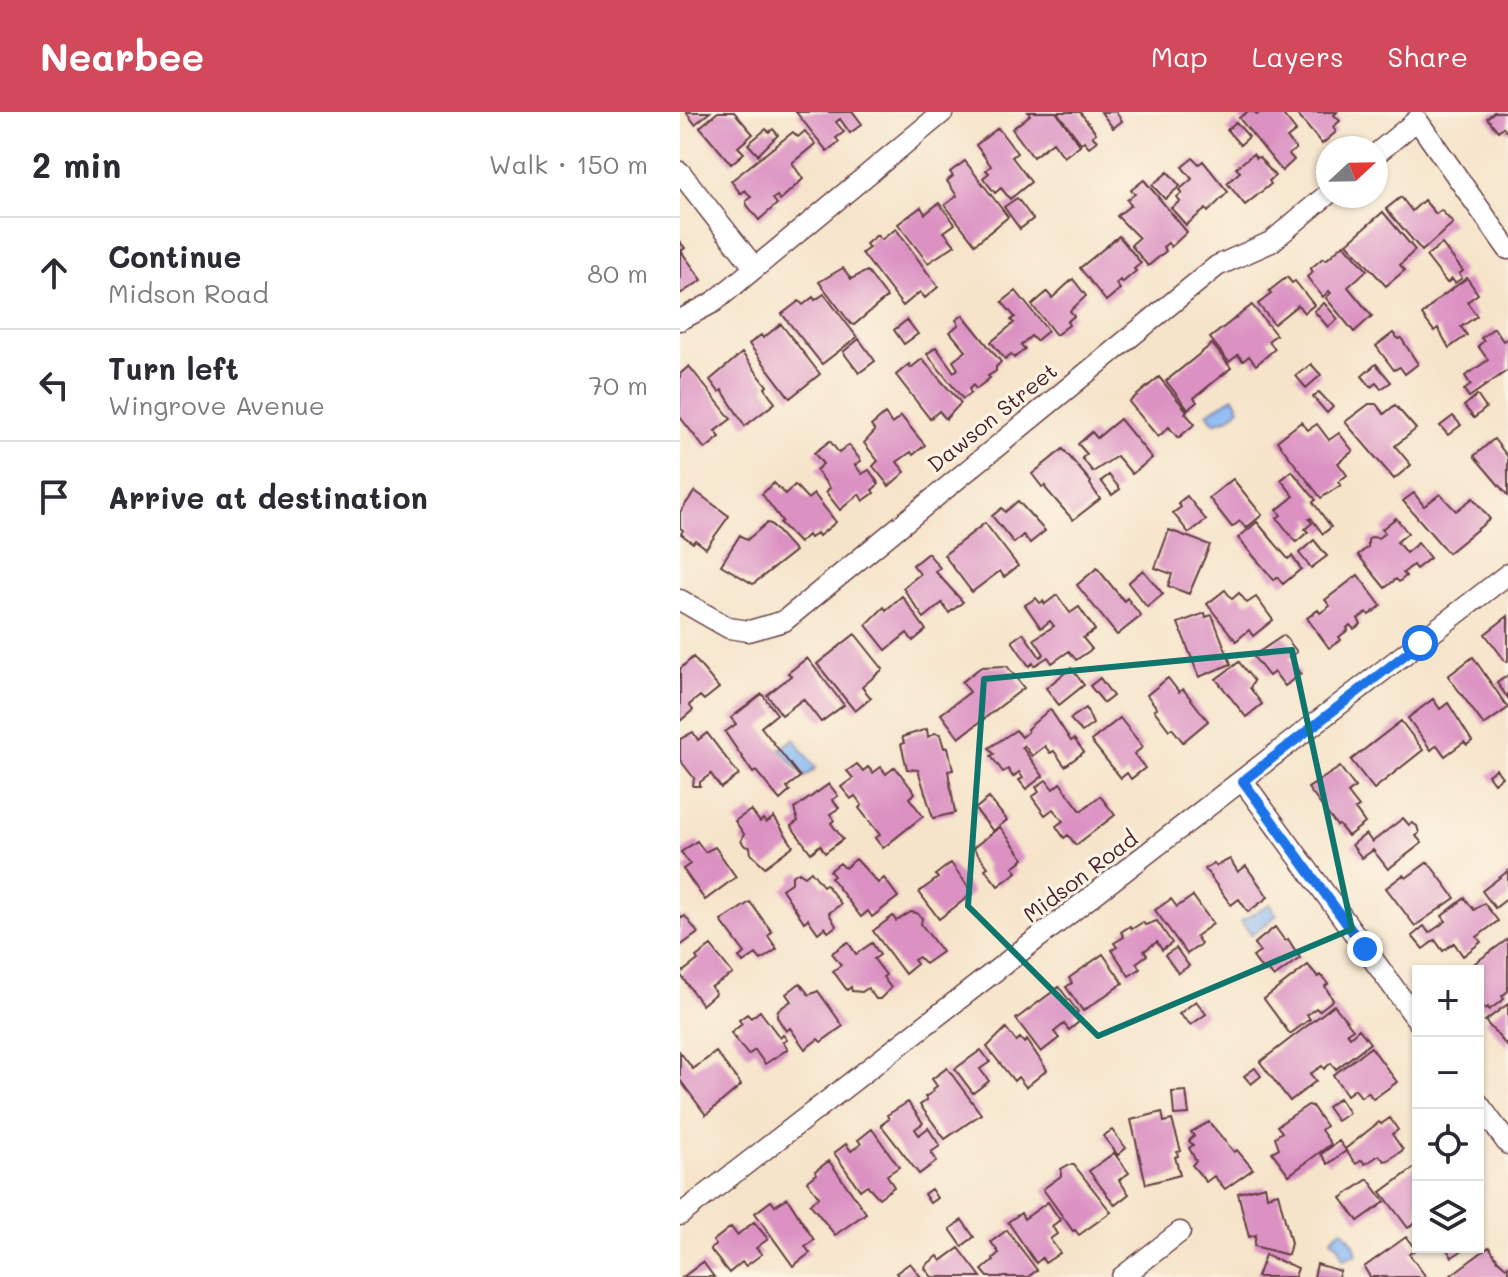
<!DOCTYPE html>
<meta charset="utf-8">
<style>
body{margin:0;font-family:Mali,sans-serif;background:#f7f7f7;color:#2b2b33}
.controls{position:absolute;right:24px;bottom:24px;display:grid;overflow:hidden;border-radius:0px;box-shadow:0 2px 6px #0004}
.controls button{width:72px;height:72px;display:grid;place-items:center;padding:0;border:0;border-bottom:2px solid #e1e1e2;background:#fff;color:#2b2b33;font:40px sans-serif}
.compass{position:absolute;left:636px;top:24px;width:72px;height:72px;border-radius:50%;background:#fff;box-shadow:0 2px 6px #0004;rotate:68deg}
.stop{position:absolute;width:24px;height:24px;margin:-18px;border:6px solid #1a73e8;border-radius:50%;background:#fff}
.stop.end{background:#1a73e8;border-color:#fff;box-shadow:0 2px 8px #0008}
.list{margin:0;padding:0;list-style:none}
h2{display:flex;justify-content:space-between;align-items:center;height:104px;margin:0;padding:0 32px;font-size:34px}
h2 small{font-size:26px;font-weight:400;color:#7c7c81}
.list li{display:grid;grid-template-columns:52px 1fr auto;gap:24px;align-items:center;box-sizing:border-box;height:112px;padding:0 32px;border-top:2px solid #e1e1e2}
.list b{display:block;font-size:30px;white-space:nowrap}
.list p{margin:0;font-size:26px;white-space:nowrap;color:#7c7c81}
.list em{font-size:26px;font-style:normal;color:#7c7c81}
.icon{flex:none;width:44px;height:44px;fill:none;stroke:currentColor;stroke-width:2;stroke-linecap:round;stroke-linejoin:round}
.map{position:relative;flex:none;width:828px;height:1165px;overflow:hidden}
header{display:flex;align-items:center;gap:48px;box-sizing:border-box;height:112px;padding:0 40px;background:#d1495b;color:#fff}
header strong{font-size:38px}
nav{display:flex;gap:44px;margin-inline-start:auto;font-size:28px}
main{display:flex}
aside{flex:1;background:#fff}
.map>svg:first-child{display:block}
</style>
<header>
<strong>Nearbee</strong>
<nav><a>Map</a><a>Layers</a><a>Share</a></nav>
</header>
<main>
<aside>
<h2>2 min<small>Walk · 150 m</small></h2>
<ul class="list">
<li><svg class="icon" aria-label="ahead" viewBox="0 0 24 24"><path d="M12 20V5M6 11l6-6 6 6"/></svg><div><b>Continue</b><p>Midson Road</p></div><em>80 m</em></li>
<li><svg class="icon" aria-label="left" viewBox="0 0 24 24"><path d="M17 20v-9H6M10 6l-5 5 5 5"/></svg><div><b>Turn left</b><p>Wingrove Avenue</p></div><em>70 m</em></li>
<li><svg class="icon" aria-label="arrive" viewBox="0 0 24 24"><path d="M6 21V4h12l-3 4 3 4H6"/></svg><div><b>Arrive at destination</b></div></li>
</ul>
</aside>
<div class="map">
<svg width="828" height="1165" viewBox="0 0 828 1165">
<rect width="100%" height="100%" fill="#fcf5e5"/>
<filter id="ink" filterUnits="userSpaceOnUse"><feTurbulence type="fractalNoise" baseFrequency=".0125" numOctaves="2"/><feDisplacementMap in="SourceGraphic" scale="16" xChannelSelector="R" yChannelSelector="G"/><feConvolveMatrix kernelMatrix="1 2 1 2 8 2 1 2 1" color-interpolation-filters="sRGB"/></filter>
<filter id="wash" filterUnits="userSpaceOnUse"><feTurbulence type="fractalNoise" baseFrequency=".006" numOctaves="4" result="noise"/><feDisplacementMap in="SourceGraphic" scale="32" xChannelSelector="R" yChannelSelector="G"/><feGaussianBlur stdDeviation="1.8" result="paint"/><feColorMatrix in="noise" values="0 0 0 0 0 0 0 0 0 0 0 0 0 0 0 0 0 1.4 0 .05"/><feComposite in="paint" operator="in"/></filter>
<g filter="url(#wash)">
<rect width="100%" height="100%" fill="#f6e4ca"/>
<!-- water -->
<path fill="#8abaf5" stroke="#6a6c90" stroke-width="2" d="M554 285 560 296 549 306 534 311 527 301Z
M114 627 136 656 125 665 100 637Z
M590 792 597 803 572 823 561 809Z
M660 1118H663L674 1132 677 1143 663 1147 659 1134 651 1127Z"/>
<g id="blocks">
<!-- building -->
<path fill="#db92c3" d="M6 0H30L15 12Z
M38 0H54L73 22 58 35 64 41 51 52 20 15Z
M116 0H173L182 12 170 21 160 7 156 10 164 20 156 26 159 30 147 39Z
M348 0H376L400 33 384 45 373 30 353 45 332 17 350 3Z
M377 0H400L416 21 412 24 417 29 409 35 404 29 401 31Z
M421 0H436L442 9 433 16Z
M567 0H575L577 3 580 0H601L616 19 607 26 616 37 609 42 614 48 602 59 559 6Z
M615 0H657L654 3 660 9 653 15 656 20 642 32Z
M814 0H828V22L823 15 818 19 807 6Z
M556 10 569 25 560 33 547 18Z
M318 16 337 41 332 45 351 70 330 87 321 76 315 81 303 66 309 61 306 58 311 54 296 33Z
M86 17 89 20 93 17 98 23 78 43 68 32Z
M125 19 135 32 112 51 123 67 100 88 97 84 93 87 97 92 79 108 67 93 66 89 71 85 65 78 61 82 51 69 113 20 118 25Z
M573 42 576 46 579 45 595 64 589 69 591 72 565 93 547 71 560 60 556 56Z
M513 46 519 52 523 49 548 80 528 100 526 97 506 113 491 96 500 89 497 85 502 81 499 78 512 67 502 55Z
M285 49 328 105 295 132 265 93 277 84 267 69 273 64 270 60Z
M488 60 500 74 485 87 472 73Z
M464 68 507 120 491 135 488 131 483 135 486 139 468 154 451 133 459 126 437 104 451 93 447 88 455 82 451 78Z
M721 85 732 99 744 88 756 102 761 98 773 111 742 139 706 97Z
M337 86 353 107 340 117 324 95Z
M259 91 275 112 264 120 275 133 248 151 218 112 241 95 245 102Z
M703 100 735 138 720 153 725 158 706 174 667 131Z
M216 117 258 175 245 186 240 180 223 194 182 141 189 136 186 132 197 123 201 128Z
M439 124 461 151 454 157 456 159 442 171 440 168 436 172 440 177 426 189 400 156Z
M0 130 5 136 1 139 22 168 0 182Z
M664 132 687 158 668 175 692 204 674 220 646 186 651 181 649 179 643 185 627 165 633 160 630 157 643 146 646 148Z
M762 132 783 159 779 162 782 166 775 171 772 167 767 171 746 144Z
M163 156 171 167 187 159 207 185 174 213 171 212 139 170Z
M607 165 612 171 615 169 634 193 624 201 618 193 594 212 578 192 591 182 589 179Z
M787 166 798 182 787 190 797 204 781 215 787 223 769 236 758 216 754 219 742 203 757 188Z
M393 167 406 184 390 199 394 204 387 210 389 213 376 223 352 193 367 180 372 186Z
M336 179 368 219 356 229 351 224 341 233 345 237 334 246 331 242 325 247 311 230 334 211 331 208 335 205 322 190Z
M144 182 177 225 142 252 102 202 119 189 123 193 133 185 135 188Z
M644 191 658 207 648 215 634 199Z
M572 193 596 223 588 229 595 237 576 253 569 244 563 249 558 243 549 250 530 226Z
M283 203 321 250 316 255V259L308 264 310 266 296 277 293 273 289 277 291 281 283 287 247 242 256 235 274 260 278 257 273 249 286 239 270 220 279 212 276 208Z
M227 208 238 222 224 232 214 218Z
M101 212 140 262 110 286 69 232 81 223 83 226Z
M814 216 823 229 828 226V258L789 285 784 278 791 273 785 264 808 248 798 234 804 229 801 226Z
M713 221 718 227 721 226 738 252 725 262 720 255 714 258 696 234Z
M179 227 195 249 179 261 163 240Z
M532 232 551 256 514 286 517 290 508 297 486 269Z
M62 241 87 274 85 276 95 291 65 314 42 278 39 280 30 268Z
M242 247 281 291 266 307 259 299 250 307 216 263 229 252 231 256Z
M631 252 641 263 626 276 616 264Z
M696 252 711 270 701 277 696 271 691 275 682 264Z
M9 254 51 307 35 319 40 325 25 337 0 305V262Z
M479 265 507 299 505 301 515 312 498 326 489 315 478 325 449 290Z
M639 280 653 295 647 301 633 285Z
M797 283 806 296 794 306 784 294Z
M689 292H696L704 302 715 293 736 317 715 334 731 353 714 367 665 310Z
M205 302 212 312 221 304 245 333 233 343 231 340 217 350 225 360 209 374 193 354 198 349 184 331 195 319 191 314Z
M773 304 781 313 768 323 760 314Z
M440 307 472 346 452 362 437 344 413 360 402 346 407 342 398 332 412 320 417 326Z
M621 310 628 318 637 312 649 328 659 321 673 339 658 351 667 363 658 370 661 373 641 386 597 329Z
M814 327 828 345V384L794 344Z
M150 329 159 341 169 333 181 349 175 353 182 362 189 358 199 372 192 378 194 381 183 389 179 382 160 398 146 380 150 376 136 358 143 352 134 341Z
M383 337 411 370 410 372 420 387 393 408 366 377 365 373 362 375 352 362Z
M612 359 636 388 633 390 651 415 643 422 631 406 629 407 632 411 625 417 628 420 616 430 597 406 601 403 597 398 614 384 601 368Z
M429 363 440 377 432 383 421 369Z
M553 367 582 403 566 416 560 409 552 415 529 386Z
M94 371 105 382 115 373 128 387 134 382 156 410 139 424 137 421 130 426 128 423 119 431 100 411 102 409 82 382Z
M15 379 49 404 26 436 15 428 13 431 1 422 3 418 0 416V400Z
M734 381 744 394 760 382 776 399 793 386 810 407 768 441 723 389Z
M507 384 526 408 509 421 493 401 501 395 498 391Z
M338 389 365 419 350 431 343 423 334 431 312 404 322 396 325 400Z
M716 406 728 421 717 430 726 441 738 431 750 446 736 457 733 453 723 461 726 464 719 470 716 467 705 476 678 443 688 435V428L691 425 698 426 705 421 702 417Z
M577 410 608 447 612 444 621 457 603 472 597 465 594 468 558 426Z
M87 411 91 412 115 439 73 472 41 453 60 423 67 428Z
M305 411 338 454 324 465 320 459 292 480 264 443Z
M489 418 530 433 509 482 488 474 492 462 475 456Z
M634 428 647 444 631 456 619 441Z
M248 441 260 456 255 459 283 490 269 501 262 491 244 506 223 476 240 462 233 453Z
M417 456 444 489 447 486 461 504 437 523 397 473Z
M463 458 483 482 467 495 448 471Z
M678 463 701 494 689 503 687 500 678 507 681 512 674 517 670 513 667 516 668 518 659 525 661 528 649 536 627 506 638 498 640 501 650 494 645 488Z
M545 478 552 487 559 481 567 491 576 485 593 508 573 524 569 518 556 529 527 492Z
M377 483 390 501 399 495 415 518 403 526 412 537 396 548 389 539 372 551 368 545 354 554 353 551 349 554 332 529 343 521 360 545 364 542 354 527 374 514 370 509 361 516 345 493 356 486 360 491 363 489 365 492Z
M222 484 246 518 233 529 227 521 206 538 186 513 204 495 206 498Z
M525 501 526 505 532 503 551 552 519 565 498 511Z
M828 504V549L826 550 805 522Z
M175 522 203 557 182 575 191 586 175 599 137 552Z
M604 523 617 540 609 546 621 561 605 574 594 560 589 564 573 544Z
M13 545 39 576 24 588 20 584 9 593 13 598 0 609V557Z
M793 545 828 596 804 613 768 564Z
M127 546 164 593 141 610 123 587 102 603 87 583 111 564 108 561Z
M559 550 574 569 570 576 582 592 566 605 536 567Z
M327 554 344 576 279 626 261 602 290 580 282 570 301 555Z
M391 556 404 573 379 593 366 576Z
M828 563V586L817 571Z
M420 566 433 584 424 591 410 574Z
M488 566 499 580 503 577 528 609 503 630 492 616 489 618 474 598 477 596 467 583Z
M82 582 97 602 81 615 120 665 107 675 110 679 100 688 76 659 73 661 45 620 56 612 51 606Z
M753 587 760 597 768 591 792 629 787 633 784 630 765 644 757 633 751 638 728 606Z
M406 596 413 612 402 620 390 607Z
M370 597 391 629 394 627 404 640 385 654 374 639 370 641 365 634 352 644 344 633 342 635 363 664 346 677 339 668 343 666 339 660 333 665 328 657 323 660 311 644 314 642 309 636 336 618 342 625 348 620 347 617Z
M440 606 463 635 454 642 465 656 451 667 447 661 441 666 411 629Z
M721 609 743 638 694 677 671 648Z
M247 617 248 625 255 621 260 622 264 636 268 635 273 658 268 659 275 701 253 706 238 658 227 657 221 632 224 631 222 625Z
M13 620 18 628 27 621 59 663 41 676 31 662 20 670V674H13L14 666 0 648V627Z
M177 652 183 659 188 655 193 661 201 655 206 662 215 655 235 681 229 686 243 704 203 736 195 726 200 723 179 696 182 693 175 684 171 687 161 675 173 666 167 659Z
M660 655 675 675 668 681 679 695 675 697 685 711 668 724 659 713 657 714 628 676Z
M816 657 822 665 814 671 808 663Z
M366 668 373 677 380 671 401 699 420 684 435 703 396 733 388 723 384 726 376 714 383 709 373 697 365 703 352 685 359 680 356 675Z
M149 672 158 684 152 688 159 696 150 702 154 708 151 711 163 727 145 741 140 733 131 741 111 714 118 709 114 697Z
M309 686 327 708 313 719 295 697Z
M71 698 80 710 83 707 86 711 94 705 113 734 85 755 71 742 70 735 65 734 61 729 64 722 55 709Z
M723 706 729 713 732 711 737 714 739 721 736 724 742 731 708 757 693 738 682 746 672 733 686 722 692 730Z
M320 715 344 747 333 755 337 760 318 774 305 757 308 755 293 736Z
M17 729 25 740 35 735 56 765 25 788 3 757 10 752 1 740Z
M176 747 198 771 204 766 218 785 192 805 188 799 181 805 151 766 154 764 150 759 160 751 165 756Z
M550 747 558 760 566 754 588 785 568 800 559 787 551 793 525 757 534 751 536 754Z
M748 750 775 786 735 814 706 776 723 763 726 766Z
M271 751 293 781 259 807 239 780 258 766 255 763Z
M131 759 143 774 146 772 161 792 149 801 156 814 148 820 145 815 138 821 128 807 124 810 102 777 112 770V764L119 760 125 764Z
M828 759V786L815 796 802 779Z
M513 784 533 812 516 824 521 832 507 842 475 798 491 787 497 795Z
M785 786 794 798 804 791 818 809 797 825 801 830 783 844 774 831 763 839 755 828 743 837 732 824 744 814 749 821 766 809 762 804Z
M70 790 92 820 88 824 97 837 81 848 76 842 63 851 59 845 65 841 41 809Z
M231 800 237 801 242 806 241 812 262 840 245 852 239 845 234 848 237 852 225 862 193 819 213 804 216 809Z
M0 803 2 806 5 804 18 821 0 834Z
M477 809 492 831 482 838 477 830 464 839 467 843 456 851 460 857 449 864 432 838 437 835 434 831 444 825 441 820 450 814 452 817 463 810 465 813Z
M595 815 605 829 608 827 620 846 594 865 588 858 584 860 573 845 580 840 574 832Z
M828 827V879L822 884 824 887 809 898 808 895 805 897 798 890V859H784Z
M168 830 176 842 192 831 200 843 194 847 206 863 203 865 211 876 200 887H196L188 876 182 880 172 879 171 875 167 878 153 859 161 853 152 841Z
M31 834 53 862 31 875 36 881 22 893 0 862 18 848 16 845Z
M496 836 509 854 498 861 485 843Z
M423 842 443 871 403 899 386 875 392 871 389 866Z
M628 853 638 865 641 863 648 872 645 874 653 888 639 899 636 896 627 903 630 907 610 922 584 887Z
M120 871 129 883 138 879 163 914 141 930 138 927 125 937 110 916 106 919 97 905 98 898 111 889 106 882Z
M379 875 398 900 394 903 399 910 389 918 384 912 374 920 379 926 361 940 336 907Z
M516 889 526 902 511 913 499 902Z
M828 892V935L805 909Z
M654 893 673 917 667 921 670 925 679 917 690 931 656 957 651 951 644 957 642 954 630 962 636 969 610 989 580 950Z
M80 899 100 926 103 923 107 928 103 930 108 937 85 952 75 938 68 943 51 921 62 912 59 908 67 902 71 906Z
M326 916 336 929 340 926 344 931 347 928 367 958 346 975 338 965 334 969 307 935Z
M691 935 717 970 693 987 688 980 681 985 675 977 667 983 653 963Z
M301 938 310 950 300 957 309 969 293 981 275 957Z
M0 940 13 957 36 940 61 973 26 1003 0 968Z
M267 956 301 1002 265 1027 240 993 247 988 245 985 254 979 253 977 257 974 252 967Z
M575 956 581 964 571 972 564 964Z
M506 979 509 1002 494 1003 492 980Z
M659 986 669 1001 657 1009 647 995Z
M228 990 243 1011 235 1017 239 1023 248 1016 260 1034 251 1040 257 1049 239 1062 201 1013 209 1007 207 1003Z
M628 993 632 994 646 1014 641 1018 651 1032 609 1063 592 1040 599 1036 595 1025 602 1020 597 1014Z
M482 1000 484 1010 492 1008 501 1039 497 1040 498 1044 495 1045 500 1063 466 1072 451 1008Z
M710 1006 718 1018 712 1022 723 1038 708 1048 704 1049 699 1043 689 1050 685 1052 682 1048 676 1052 666 1039 648 1052 641 1042 659 1029 665 1037 699 1010 701 1012Z
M529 1010 554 1040 557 1038 573 1057 545 1077 534 1064 526 1070 512 1053 516 1049 509 1036 513 1033 509 1029 514 1024 511 1020Z
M192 1017 219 1055 207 1063 214 1075 199 1086 187 1073 180 1078 154 1041 166 1032 171 1039 181 1032 178 1028Z
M432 1018 446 1036 438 1043 423 1024Z
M434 1041 449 1061 439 1068 449 1082 435 1093 409 1059Z
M149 1049 186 1101 155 1123 130 1092 139 1085 127 1069 137 1062 135 1059Z
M388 1053H394L431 1100 399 1123 395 1118 393 1119 363 1077 381 1064V1057Z
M738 1053V1109L728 1116 701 1080Z
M688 1067 705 1090 678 1109 661 1086Z
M585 1074 587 1084 598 1081 611 1131 608 1143 574 1134 576 1123 569 1125 558 1081Z
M251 1077 257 1086 250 1091 244 1082Z
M107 1086 134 1128 125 1134 130 1141 113 1154 75 1101 91 1089 95 1094Z
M368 1090 380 1108 372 1114 377 1122 370 1127 380 1141 365 1151 362 1146 356 1151 328 1110 341 1101 344 1107Z
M282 1108 294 1125 282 1134 270 1117Z
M74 1110 88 1127 76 1136 82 1142 66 1154 62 1150 49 1161 30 1137 36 1133 33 1129 51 1115 57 1123Z
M327 1118 357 1158 348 1165H308L302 1158 314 1148 313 1146 319 1141 311 1130Z
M726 1125 736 1138 729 1142 746 1165H690L684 1155Z
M765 1135H788L772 1145Z
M809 1135 818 1148 826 1155 828 1154V1165H773L771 1163Z
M279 1136 301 1165H252L245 1156 246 1153 258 1144 261 1149Z
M585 1143 618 1156 615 1165H577Z
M23 1150 34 1165H3Z
M230 1151 241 1165H219L216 1161Z
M637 1152 660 1159 658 1165H634Z"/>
</g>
</g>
<g filter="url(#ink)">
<use href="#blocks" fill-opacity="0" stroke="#643d43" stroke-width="2"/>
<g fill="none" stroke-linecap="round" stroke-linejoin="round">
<!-- minor casing -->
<g stroke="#643d43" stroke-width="23">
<path id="minor" d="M696 42 737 8 828 137
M0 60 74 155
M0 208 34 190 263 0
M0 488 49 516 69 519 104 509 537 154 591 130 648 82
M563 669 738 909
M798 991 828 1032
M0 1103 828 462
M442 1165 500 1120"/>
</g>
<!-- minor -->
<use href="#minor" stroke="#fff" stroke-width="20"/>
</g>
</g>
<g fill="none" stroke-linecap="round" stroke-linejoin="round" filter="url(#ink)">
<!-- route -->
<path stroke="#1a73e8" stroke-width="10" d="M685 837 563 669 740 531"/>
</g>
<!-- marked area -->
<path fill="none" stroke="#0f766e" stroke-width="6" stroke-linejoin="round" d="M612 538 672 817 418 924 288 794 304 567Z"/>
<g text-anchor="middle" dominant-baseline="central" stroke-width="6" stroke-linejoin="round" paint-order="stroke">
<!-- street labels -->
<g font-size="22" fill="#4a1f2b" stroke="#fcf5e5">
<text transform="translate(312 305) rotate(-39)">Dawson Street</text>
<text transform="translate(400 764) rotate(-37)">Midson Road</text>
</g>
</g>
</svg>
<div class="controls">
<button>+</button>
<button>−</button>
<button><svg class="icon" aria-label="locate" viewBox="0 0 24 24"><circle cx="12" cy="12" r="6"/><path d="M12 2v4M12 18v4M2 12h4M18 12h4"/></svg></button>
<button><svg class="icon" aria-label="layers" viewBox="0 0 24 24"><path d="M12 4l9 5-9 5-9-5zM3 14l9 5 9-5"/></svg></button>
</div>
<svg class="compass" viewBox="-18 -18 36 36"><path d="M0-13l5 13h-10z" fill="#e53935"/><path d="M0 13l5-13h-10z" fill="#7c7c81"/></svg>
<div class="stop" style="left:740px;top:531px"></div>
<div class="stop end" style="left:685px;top:837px"></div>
</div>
</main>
